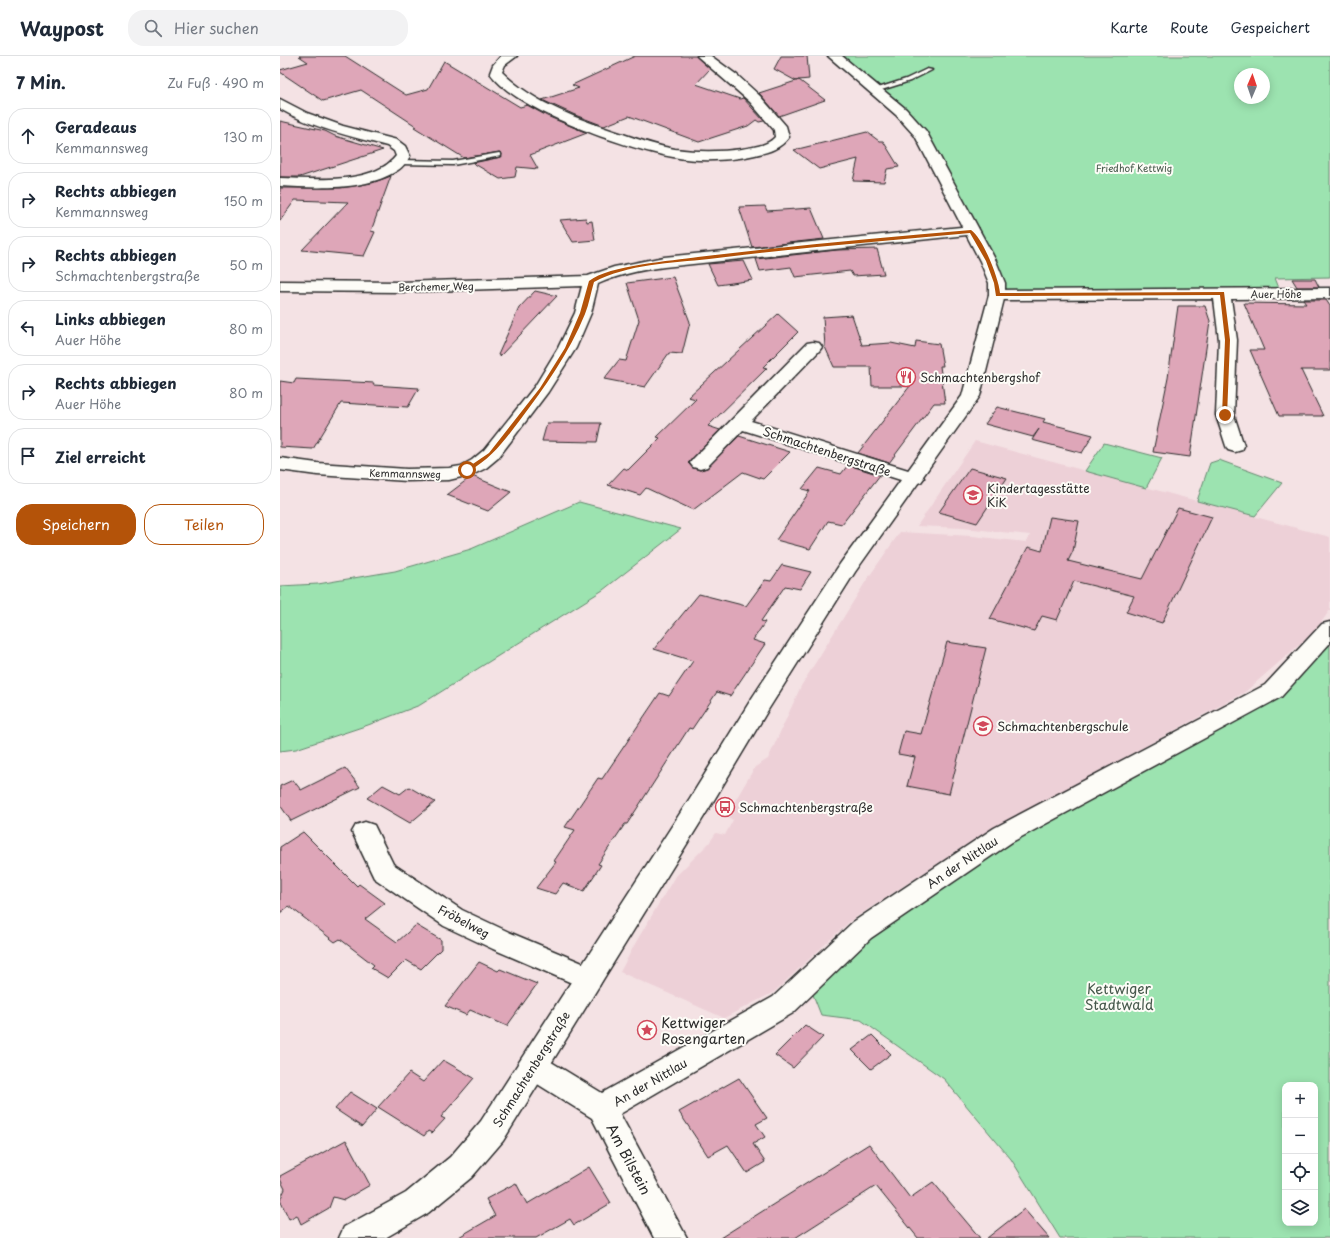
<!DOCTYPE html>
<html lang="de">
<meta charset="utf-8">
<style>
body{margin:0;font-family:"Playpen Sans",sans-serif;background:#f2f2f3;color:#1f2937}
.controls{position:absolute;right:12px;bottom:12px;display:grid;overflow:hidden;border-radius:8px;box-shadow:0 2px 10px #0003}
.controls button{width:36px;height:36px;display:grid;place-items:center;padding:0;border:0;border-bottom:1px solid #e0e1e3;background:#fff;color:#1f2937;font:20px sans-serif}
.compass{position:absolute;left:954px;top:12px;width:36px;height:36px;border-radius:50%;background:#fff;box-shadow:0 2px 10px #0003;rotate:2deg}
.stop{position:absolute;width:12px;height:12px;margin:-9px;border:3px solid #b45309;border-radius:50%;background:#fff}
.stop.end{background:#b45309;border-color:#fff;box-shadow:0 1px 4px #0008}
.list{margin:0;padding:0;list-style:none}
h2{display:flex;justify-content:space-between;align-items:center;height:52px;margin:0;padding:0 16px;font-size:17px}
h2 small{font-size:13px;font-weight:400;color:#747a83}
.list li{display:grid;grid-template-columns:26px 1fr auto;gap:12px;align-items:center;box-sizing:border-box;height:56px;margin:0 8px 8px;padding:0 8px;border:1px solid #e0e1e3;border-radius:16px}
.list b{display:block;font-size:15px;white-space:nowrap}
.list p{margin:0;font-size:13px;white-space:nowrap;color:#747a83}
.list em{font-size:13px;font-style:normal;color:#747a83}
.actions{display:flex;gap:8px;padding:12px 16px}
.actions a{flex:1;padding:9px 0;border:1px solid #b45309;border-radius:16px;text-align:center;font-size:14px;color:#b45309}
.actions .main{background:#b45309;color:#fff}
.icon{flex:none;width:22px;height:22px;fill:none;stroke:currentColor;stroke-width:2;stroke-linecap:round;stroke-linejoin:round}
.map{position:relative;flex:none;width:1050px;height:1182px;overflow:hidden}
header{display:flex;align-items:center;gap:24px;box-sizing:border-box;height:56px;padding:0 20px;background:#fff;border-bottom:1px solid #e0e1e3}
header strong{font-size:19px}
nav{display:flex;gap:22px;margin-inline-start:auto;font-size:14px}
.search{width:280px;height:36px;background:#f2f2f3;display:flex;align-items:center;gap:10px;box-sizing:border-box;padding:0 14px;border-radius:16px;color:#747a83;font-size:15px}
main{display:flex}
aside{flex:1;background:#fff}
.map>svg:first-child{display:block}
</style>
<header>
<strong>Waypost</strong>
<div class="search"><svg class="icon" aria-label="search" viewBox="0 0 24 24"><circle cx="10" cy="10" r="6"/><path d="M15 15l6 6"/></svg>Hier suchen</div>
<nav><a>Karte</a><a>Route</a><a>Gespeichert</a></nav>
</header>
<main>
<aside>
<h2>7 Min.<small>Zu Fuß · 490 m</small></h2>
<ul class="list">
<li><svg class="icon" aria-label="ahead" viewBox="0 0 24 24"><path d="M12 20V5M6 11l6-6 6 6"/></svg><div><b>Geradeaus</b><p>Kemmannsweg</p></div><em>130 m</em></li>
<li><svg class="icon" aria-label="right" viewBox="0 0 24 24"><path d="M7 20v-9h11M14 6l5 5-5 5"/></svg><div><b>Rechts abbiegen</b><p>Kemmannsweg</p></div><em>150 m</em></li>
<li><svg class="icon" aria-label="right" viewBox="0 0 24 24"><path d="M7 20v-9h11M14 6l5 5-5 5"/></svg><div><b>Rechts abbiegen</b><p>Schmachtenbergstraße</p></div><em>50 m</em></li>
<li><svg class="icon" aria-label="left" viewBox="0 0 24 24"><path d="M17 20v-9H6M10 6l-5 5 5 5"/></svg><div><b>Links abbiegen</b><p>Auer Höhe</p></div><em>80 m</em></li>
<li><svg class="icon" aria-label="right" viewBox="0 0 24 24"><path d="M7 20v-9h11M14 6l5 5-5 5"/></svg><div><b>Rechts abbiegen</b><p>Auer Höhe</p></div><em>80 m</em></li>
<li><svg class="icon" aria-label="arrive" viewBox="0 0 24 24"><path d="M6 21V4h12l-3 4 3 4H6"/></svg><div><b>Ziel erreicht</b></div></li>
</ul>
<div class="actions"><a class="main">Speichern</a><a>Teilen</a></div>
</aside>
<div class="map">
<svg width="1050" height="1182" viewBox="0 0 1050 1182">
<rect width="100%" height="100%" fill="#f4e2e4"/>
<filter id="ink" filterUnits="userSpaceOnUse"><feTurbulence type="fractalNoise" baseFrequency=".025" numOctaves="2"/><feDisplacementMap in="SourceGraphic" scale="8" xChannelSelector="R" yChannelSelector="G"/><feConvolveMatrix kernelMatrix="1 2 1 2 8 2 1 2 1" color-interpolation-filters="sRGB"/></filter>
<g filter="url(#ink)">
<!-- built -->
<path fill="#edd0d7" d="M695 385 1050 481V554L1035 575 965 636 698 781 570 865 494 936 444 962 340 916 356 886 394 822 429 787 436 777 445 779 453 764 446 760 475 711 488 703 521 630 586 525 620 476 692 480 746 486 750 479 683 472 637 470Z"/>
<!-- green -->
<path fill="#9ce3b0" stroke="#64876e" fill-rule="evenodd" d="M561 0H1050V221L995 222 999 232 722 236 646 78ZM960 18H984V42H960Z
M824 387 882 402 866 432 805 415Z
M939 404 1002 427 975 460 917 445 930 407Z
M299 446 401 473 323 534 140 649 88 669 16 693 0 695V530L38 528 115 515 191 493Z
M1050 587V1182H780L731 1103 664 1023 581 964 541 959 532 936 595 875 739 780 978 653 1028 612ZM1005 1029H1035V1167H1005Z"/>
<!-- building -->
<path fill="#dea6b8" stroke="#2b2b2b" d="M19 0H65L126 39 148 33 164 5 240 51 247 49 267 60 307 77 250 99 258 113 237 111 235 121 220 123 193 107 221 101 222 98 220 96 184 102 134 71 136 70 81 34 43 45 0 16V14L28 6Z
M355 0H416L430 13 416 28 460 43 463 42 484 65 479 66 476 64 468 70 419 86 349 60 324 70 295 59 262 44 299 32 292 29Z
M501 0H527L529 23 519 24 545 44 499 60 479 37 519 24 516 25 494 13Z
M0 65 45 75 55 80 103 94 20 121H0Z
M587 76 599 85H603L619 111 607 113 604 126 573 125 578 103 539 113 514 94Z
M111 120 91 175 95 176 84 200 22 194 68 146 15 144 0 165V132H61L92 127Z
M485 150 487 155 531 152 544 183 472 191 459 151Z
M306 162 307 166 312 165 315 184 293 186 280 164Z
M597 193 604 218 573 220 570 215 515 221 511 211 480 215 476 203 557 194Z
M464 205 473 224 438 229 428 208Z
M393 221 410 266 402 298 389 297 365 331 324 323 339 304 346 305 359 264 347 227Z
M1012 223H1035L1039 231H1017Z
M255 235 277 240 220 300 218 299 239 252Z
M1023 244H1046L1050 250V314H1021L1043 360H999L970 294H984L964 247 1026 248Z
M898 250H925L930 265 910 401 873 396 888 322Z
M498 258 518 276 483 311 487 312 428 370 440 374 408 407 413 412 420 414 427 412 459 380 510 396 483 423 463 416 413 454 366 432 360 439 328 429 344 412 348 414 380 382 377 381 416 343 408 341Z
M572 259 582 289 611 287 635 292 636 285 659 288 663 310H660L665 347H654L609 407 578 397 630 330H592L591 311H554L545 291 543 261Z
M16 323 94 327 93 329 139 332 128 351 61 347 33 393 0 391V325L14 327Z
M717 351 765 363 763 366 813 379 802 397 752 384 759 373 753 381 705 368Z
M267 367H321L317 386 262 385Z
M568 409 600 419 562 468 548 465 530 493 496 484 530 435 522 433 539 412 561 418Z
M690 412 727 422 697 467 659 456Z
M192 420 231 436 208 455 167 439Z
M898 452 932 461 882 567 846 556 854 540 794 525 777 564 762 560 754 575 710 563 748 491 762 495 770 461 799 465 793 495 788 505 862 523Z
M502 509 531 516 520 533 505 530 481 565 485 566 473 584 485 588 450 640 437 636 412 673 409 672 347 768H345L318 808 321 809 304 835 283 827 275 838 256 832 276 806 274 805 295 774 285 771 318 722 322 723 380 637 389 640 413 605 374 593 419 538 466 550 485 524 491 525Z
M667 586 706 592 669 738 627 730 635 701 618 698 624 675 641 678Z
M65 712 80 731 11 765 0 749V730L13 724 21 734Z
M103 729 120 738 129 731 155 746 130 767 87 742Z
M23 776 77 830 79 828 105 847 85 863 117 886 136 869 161 884V893L141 913 126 904 108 922 91 912 94 909 60 883 55 886 9 850 0 857V791Z
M199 906 218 915 220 913 257 928 227 970 190 954 186 959 165 950Z
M525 969 543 981 513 1012 495 999Z
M592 979 611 998 591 1013 572 994Z
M163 1004 194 1022 161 1061 165 1063 152 1077 148 1075 144 1080 98 1051 129 1017 143 1026Z
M459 1022 487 1062 476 1068 485 1081 473 1088 485 1106 467 1117 448 1089 428 1100 399 1056Z
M70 1036 97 1053 82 1071 55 1053Z
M66 1084 90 1129 64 1144 53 1141 49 1152 21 1168 17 1159 9 1163 0 1144 5 1133 0 1123V1120Z
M589 1088 630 1142 653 1126 700 1182H638L596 1130 515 1182H440Z
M309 1111 331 1147 294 1169 290 1163 256 1182H177L215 1160 206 1143 236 1127 247 1148Z
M744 1153 769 1182H707Z"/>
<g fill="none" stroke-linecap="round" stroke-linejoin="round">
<!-- lane casing -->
<g stroke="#2b2b2b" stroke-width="3">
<path id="lane" d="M647 13 652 14 630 25 595 36 592 34 626 23Z
M219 97 221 98V100L173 109 120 108 116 106 120 104 173 105Z"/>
</g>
<!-- street casing -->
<g stroke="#2b2b2b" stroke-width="3">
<path id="street" d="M221 0H237L225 9 222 16C254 48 301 64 343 78 360 84 377 90 395 93 417 96 440 96 462 93 473 91 487 90 495 81L494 74 470 46 417 0H431L457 19 480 40 506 70 509 81C500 93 489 96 475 99 450 105 419 106 393 101 348 93 236 55 210 17L213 9Z
M0 43 27 57 63 70 117 84 125 90 130 100C127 105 123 111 118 114 87 135 36 132 0 130V122C34 123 93 129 116 100L114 95 107 90C70 80 33 72 0 53Z
M691 170 696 172 699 175 696 178 384 211C361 214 340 218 318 228L311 257 296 292 268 336 218 402 206 412 194 418 169 424 127 425 37 419 0 414V402L37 407 127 413 169 412 181 410 192 404 204 394 255 330 278 292 295 257 302 230 121 236 0 235V225L121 226 308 220 334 211 384 201Z
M1050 232V242L951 243 957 284 954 359 964 390 962 394 955 396 948 394 946 390 936 359 939 284 934 243 717 244 711 242 709 239 711 236 717 234Z
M533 286 539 287 542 291 539 295 471 365 641 418 644 422 641 426 634 428 627 426 463 374 427 411 420 413 413 411 410 407 413 403 527 287Z
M1050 566V587L1001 641 732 786 591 882 513 957 340 1058 407 1182H374L312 1062 243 1019 239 1010 243 1001 253 997 263 1001 322 1037 493 941 573 866 714 772 985 629 1042 568Z
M85 766 94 769 113 808 182 854 231 877 319 914 323 922 319 930 309 933 299 930 213 893 164 870 94 822 72 776 76 769Z"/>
</g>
<!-- secondary casing -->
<g stroke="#2b2b2b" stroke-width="3">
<path id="secondary" d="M548 0H562L626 53 646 75 716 205 725 227V239L700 340 575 516 488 654 428 754 223 1085 192 1121 148 1157 105 1182H59L64 1171 126 1137 170 1101 201 1065 410 742 472 642 560 508 682 340 709 239V227L700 205 635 80 616 59Z"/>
</g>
<!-- lane -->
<use href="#lane" fill="#fdfcf7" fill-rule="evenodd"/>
<!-- street -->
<use href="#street" fill="#fdfcf7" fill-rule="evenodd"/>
<!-- secondary -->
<use href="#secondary" fill="#fdfcf7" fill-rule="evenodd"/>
</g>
</g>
<!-- route -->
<path fill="#b45309" d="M691 174C703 182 719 223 720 237L944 236 950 284 947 360 942 359 945 284 940 239 716 240 714 227 706 205 690 177C603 185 516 192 429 203 391 207 348 208 314 226 311 236 309 248 305 258 289 297 265 331 240 364 224 385 212 402 189 415L184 414 209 397 260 332 285 292 300 257 309 225C329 209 392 205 418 201 509 190 600 182 691 174Z"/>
<!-- icons -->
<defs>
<g id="restaurant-ring" transform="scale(1)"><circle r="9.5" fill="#fdfcf7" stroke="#d1495b" stroke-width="1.5"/><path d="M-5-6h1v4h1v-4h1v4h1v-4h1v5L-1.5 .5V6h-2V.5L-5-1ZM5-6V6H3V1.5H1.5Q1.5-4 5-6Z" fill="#d1495b"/></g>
<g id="school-ring" transform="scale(1)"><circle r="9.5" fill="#fdfcf7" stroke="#d1495b" stroke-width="1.5"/><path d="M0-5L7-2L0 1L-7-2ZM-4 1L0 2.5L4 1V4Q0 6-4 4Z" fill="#d1495b"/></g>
<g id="bus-ring" transform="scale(1)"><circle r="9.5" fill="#fdfcf7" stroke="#d1495b" stroke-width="1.5"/><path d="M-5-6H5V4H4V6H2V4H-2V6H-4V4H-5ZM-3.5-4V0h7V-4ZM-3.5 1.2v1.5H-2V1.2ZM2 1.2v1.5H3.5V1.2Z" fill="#d1495b"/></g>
<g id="sight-ring" transform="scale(1)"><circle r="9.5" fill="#fdfcf7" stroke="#d1495b" stroke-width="1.5"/><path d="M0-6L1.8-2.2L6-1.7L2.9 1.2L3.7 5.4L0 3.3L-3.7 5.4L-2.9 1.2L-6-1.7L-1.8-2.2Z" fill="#d1495b"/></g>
</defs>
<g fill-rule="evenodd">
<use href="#restaurant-ring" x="626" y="321"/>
<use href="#school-ring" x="693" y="439"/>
<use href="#school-ring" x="703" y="670"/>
<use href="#bus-ring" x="445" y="751"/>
<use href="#sight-ring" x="367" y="974"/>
</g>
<g text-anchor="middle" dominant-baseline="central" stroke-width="4" stroke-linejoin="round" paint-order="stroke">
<!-- far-park labels -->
<g font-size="10" fill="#47594c" stroke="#fdfcf7">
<text x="854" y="111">Friedhof Kettwig</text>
</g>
<!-- far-street labels -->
<g font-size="10" fill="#2b2b2b" stroke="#fdfcf7">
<text transform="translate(156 230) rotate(-1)">Berchemer Weg</text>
<text x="996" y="237">Auer Höhe</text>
<text transform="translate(125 417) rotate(1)">Kemmannsweg</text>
</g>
<!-- poi labels -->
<g font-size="12" fill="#2b2b2b" stroke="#fdfcf7" text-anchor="start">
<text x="640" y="321">Schmachtenbergshof</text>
<text x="707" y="432">Kindertagesstätte<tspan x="707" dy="14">KiK</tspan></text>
<text x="717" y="670">Schmachtenbergschule</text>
<text x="459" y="751">Schmachtenbergstraße</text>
</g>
<!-- street labels -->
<g font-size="12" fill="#2b2b2b" stroke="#fdfcf7">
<text transform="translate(547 395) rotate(18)">Schmachtenbergstraße</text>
<text transform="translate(682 806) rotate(-34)">An der Nittlau</text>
<text transform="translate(184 865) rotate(28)">Fröbelweg</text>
<text transform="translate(251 1013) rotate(-58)">Schmachtenbergstraße</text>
<text transform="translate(370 1026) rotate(-30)">An der Nittlau</text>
</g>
<!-- near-park labels -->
<g font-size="14" fill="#47594c" stroke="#fdfcf7">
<text x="839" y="932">Kettwiger<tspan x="839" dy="16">Stadtwald</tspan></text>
</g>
<!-- near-poi labels -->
<g font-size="14" fill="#2b2b2b" stroke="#fdfcf7" text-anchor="start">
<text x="381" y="966">Kettwiger<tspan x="381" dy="16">Rosengarten</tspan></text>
</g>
<!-- near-street labels -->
<g font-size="14" fill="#2b2b2b" stroke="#fdfcf7">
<text transform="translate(349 1103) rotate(62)">Am Bilstein</text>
</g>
</g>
</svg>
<div class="controls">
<button>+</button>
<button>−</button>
<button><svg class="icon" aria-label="locate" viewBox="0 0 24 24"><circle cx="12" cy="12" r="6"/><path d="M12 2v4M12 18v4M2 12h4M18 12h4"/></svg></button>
<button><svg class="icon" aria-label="layers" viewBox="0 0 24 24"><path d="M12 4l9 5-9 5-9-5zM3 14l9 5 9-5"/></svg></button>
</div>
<svg class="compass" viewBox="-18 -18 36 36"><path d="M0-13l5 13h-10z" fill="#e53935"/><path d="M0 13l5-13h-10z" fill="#747a83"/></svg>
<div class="stop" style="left:187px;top:414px"></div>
<div class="stop end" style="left:945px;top:359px"></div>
</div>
</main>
